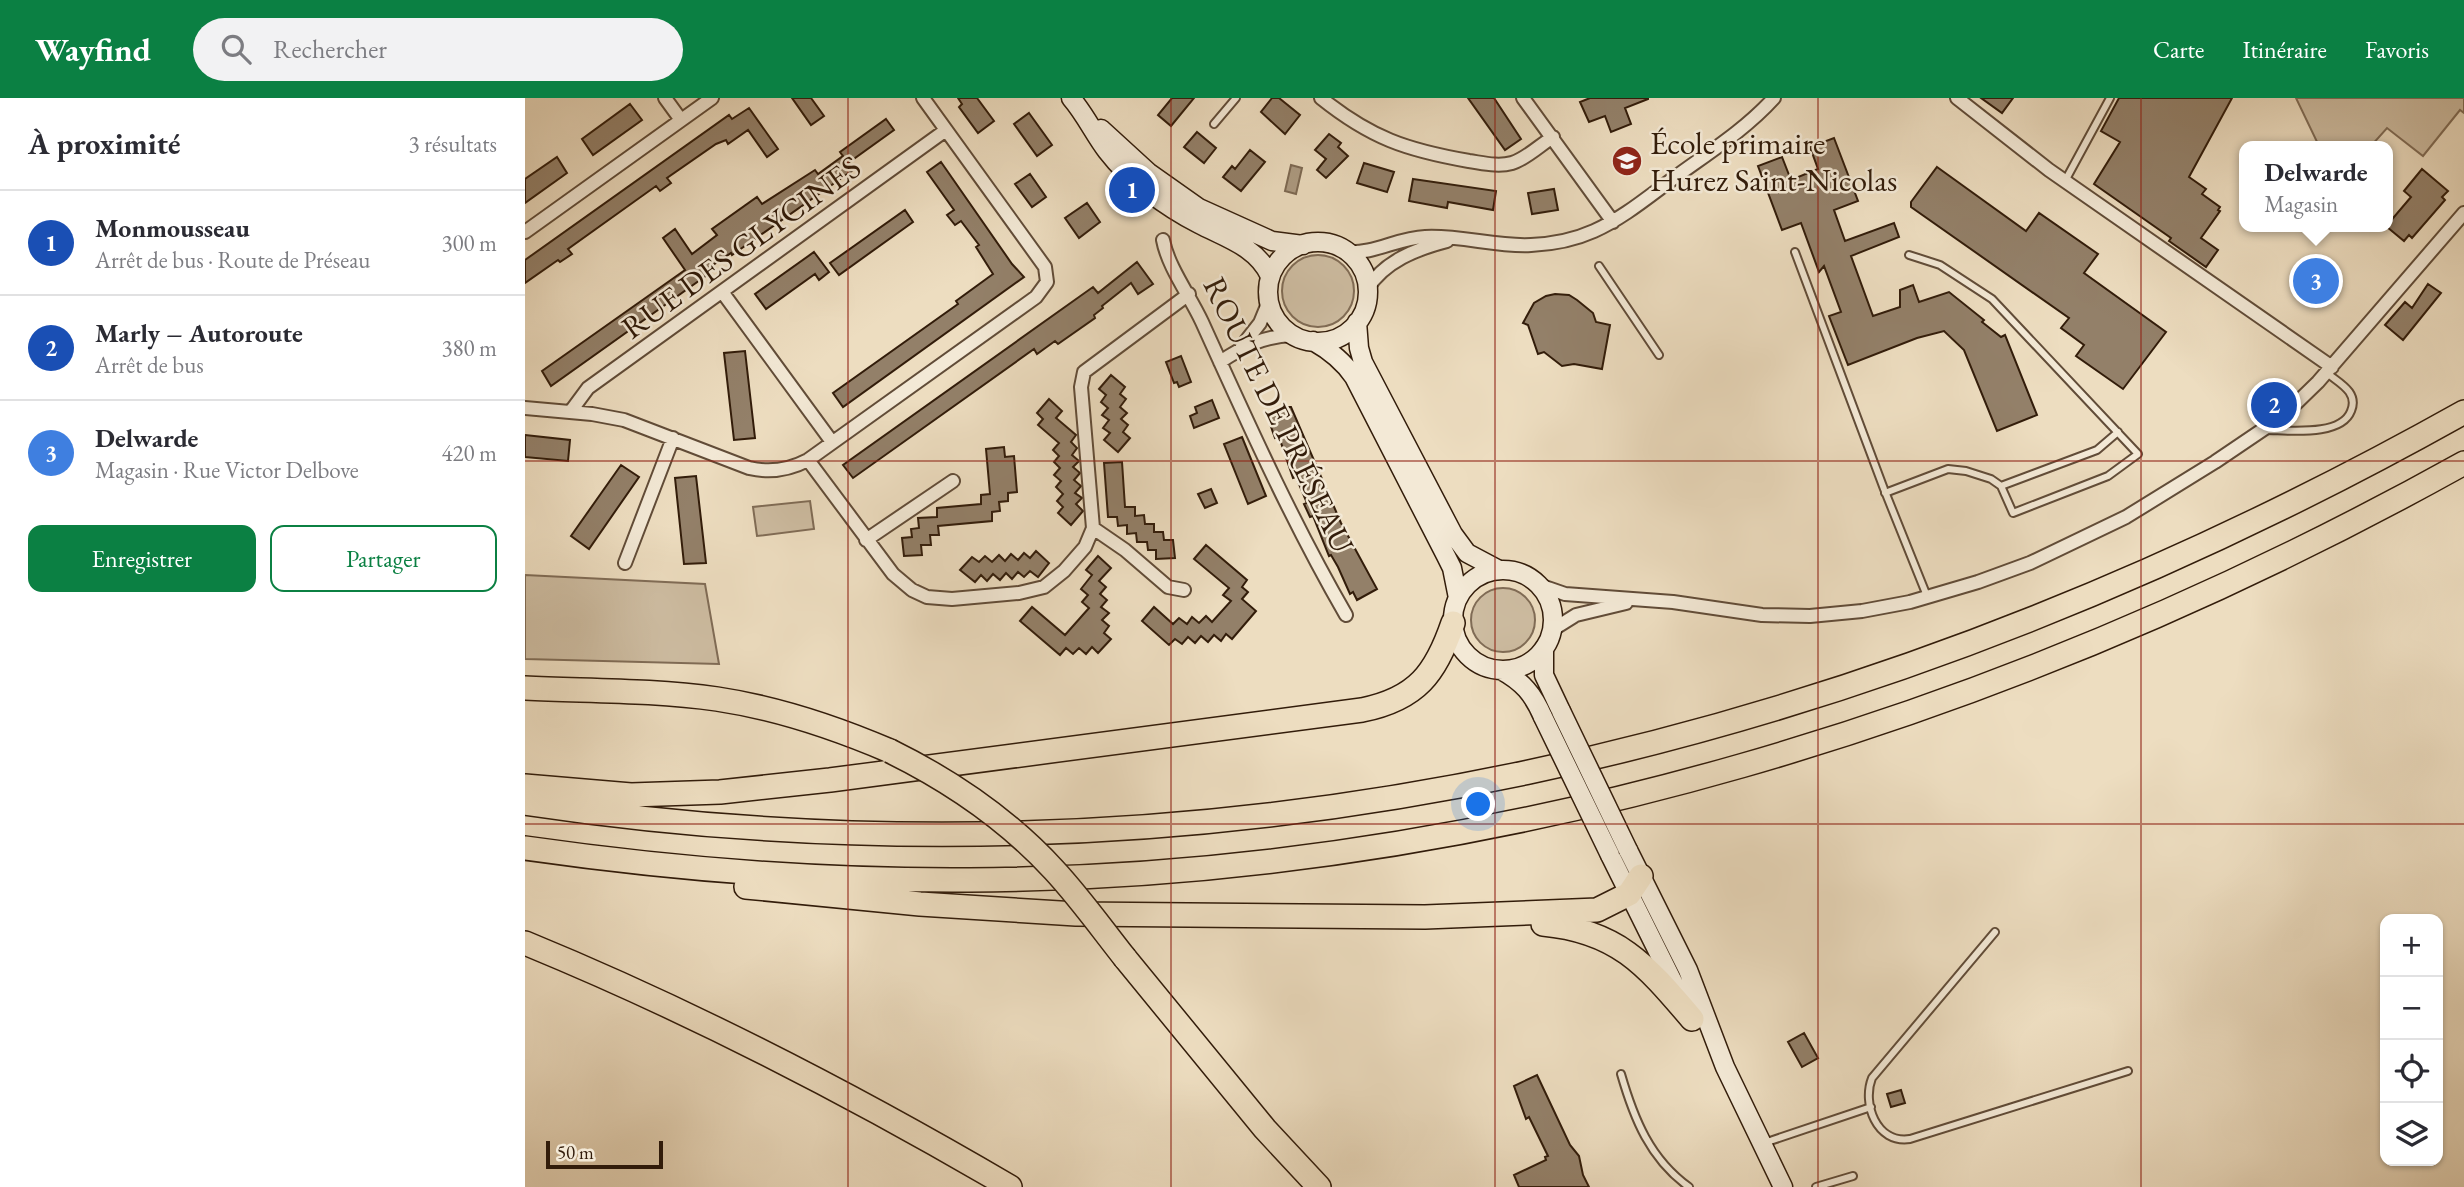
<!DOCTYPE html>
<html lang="fr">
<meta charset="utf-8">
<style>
body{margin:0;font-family:"EB Garamond",serif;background:#f2f2f3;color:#2b2b33}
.controls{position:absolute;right:21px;bottom:21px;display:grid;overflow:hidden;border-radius:14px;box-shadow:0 2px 5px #0004}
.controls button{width:63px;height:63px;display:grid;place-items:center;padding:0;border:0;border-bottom:2px solid #e1e1e2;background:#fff;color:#2b2b33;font:35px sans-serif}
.scale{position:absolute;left:21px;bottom:18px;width:117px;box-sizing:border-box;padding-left:7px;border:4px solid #321c0a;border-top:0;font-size:19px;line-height:24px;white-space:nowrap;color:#321c0a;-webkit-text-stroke:5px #f3e9d6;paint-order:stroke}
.you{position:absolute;left:954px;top:707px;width:24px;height:24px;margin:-18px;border:5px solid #fff;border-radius:50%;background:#1a73e8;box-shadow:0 0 0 10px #1a73e833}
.badge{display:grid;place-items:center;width:46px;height:46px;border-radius:50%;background:#0b8043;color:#fff;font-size:23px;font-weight:700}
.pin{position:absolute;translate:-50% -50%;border:4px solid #fff;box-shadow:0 2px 7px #0006}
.popup{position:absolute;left:1714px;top:43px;width:154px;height:91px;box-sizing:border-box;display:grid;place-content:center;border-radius:14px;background:#fff;filter:drop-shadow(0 2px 5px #0005);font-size:23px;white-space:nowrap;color:#7c7c81}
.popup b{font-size:26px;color:#2b2b33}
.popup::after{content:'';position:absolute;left:50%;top:100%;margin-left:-14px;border:14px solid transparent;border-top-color:#fff}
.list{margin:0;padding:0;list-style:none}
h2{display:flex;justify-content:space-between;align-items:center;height:91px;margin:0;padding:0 28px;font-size:30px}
h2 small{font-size:23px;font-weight:400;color:#7c7c81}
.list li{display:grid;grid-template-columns:46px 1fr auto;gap:21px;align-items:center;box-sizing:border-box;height:105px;padding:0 28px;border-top:2px solid #e1e1e2}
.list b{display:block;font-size:26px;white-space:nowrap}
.list p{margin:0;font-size:23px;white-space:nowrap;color:#7c7c81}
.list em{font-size:23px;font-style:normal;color:#7c7c81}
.actions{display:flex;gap:14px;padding:21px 28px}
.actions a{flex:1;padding:16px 0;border:2px solid #0b8043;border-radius:14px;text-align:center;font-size:24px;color:#0b8043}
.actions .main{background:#0b8043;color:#fff}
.icon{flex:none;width:38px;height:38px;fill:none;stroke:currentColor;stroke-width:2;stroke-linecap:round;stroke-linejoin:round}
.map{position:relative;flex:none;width:1939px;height:1089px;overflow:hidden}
header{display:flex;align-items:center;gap:42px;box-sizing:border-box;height:98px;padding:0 35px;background:#0b8043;color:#fff}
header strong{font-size:33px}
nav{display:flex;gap:38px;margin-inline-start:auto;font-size:24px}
.search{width:490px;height:63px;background:#f2f2f3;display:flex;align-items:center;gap:18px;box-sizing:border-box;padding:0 24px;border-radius:38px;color:#7c7c81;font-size:26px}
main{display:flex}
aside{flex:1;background:#fff}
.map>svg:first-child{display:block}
</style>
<header>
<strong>Wayfind</strong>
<div class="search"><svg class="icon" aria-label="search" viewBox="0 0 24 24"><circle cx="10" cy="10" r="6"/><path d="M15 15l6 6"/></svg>Rechercher</div>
<nav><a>Carte</a><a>Itinéraire</a><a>Favoris</a></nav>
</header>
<main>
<aside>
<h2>À proximité<small>3 résultats</small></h2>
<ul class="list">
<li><span class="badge" style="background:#1a4fb4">1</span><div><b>Monmousseau</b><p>Arrêt de bus · Route de Préseau</p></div><em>300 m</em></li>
<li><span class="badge" style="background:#1a4fb4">2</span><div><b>Marly – Autoroute</b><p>Arrêt de bus</p></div><em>380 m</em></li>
<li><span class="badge" style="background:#3f7fe0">3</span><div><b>Delwarde</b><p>Magasin · Rue Victor Delbove</p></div><em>420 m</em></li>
</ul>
<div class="actions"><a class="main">Enregistrer</a><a>Partager</a></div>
</aside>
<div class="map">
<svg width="1939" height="1089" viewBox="0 0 1939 1089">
<rect width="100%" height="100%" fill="#edddc0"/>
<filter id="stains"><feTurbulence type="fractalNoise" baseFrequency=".00286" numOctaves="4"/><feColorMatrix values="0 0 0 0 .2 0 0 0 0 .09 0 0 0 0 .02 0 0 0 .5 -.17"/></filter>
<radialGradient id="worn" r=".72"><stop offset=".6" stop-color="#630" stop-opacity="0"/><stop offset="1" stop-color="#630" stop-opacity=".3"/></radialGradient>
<!-- green -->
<path fill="#cdbca1" stroke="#806c56" stroke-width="2" d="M1771 0H1939V15L1935 12 1898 58 1862 30 1846 48H1794Z
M757 193a36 36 0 1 1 72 0a36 36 0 1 1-72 0Z
M285 403 289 431 232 438 228 409Z
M0 477 180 486 194 566 0 561Z
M946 522a32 32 0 1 1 64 0a32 32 0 1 1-64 0Z"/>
<!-- water -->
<path fill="#ad9b82" stroke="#7c6852" stroke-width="2" d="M766 67 777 70 771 96 760 93Z"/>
<!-- building -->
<path fill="#938069" stroke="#321c0a" stroke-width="2" d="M267 0H286L299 18 286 27Z
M433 0H452L469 23 453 35 434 9 437 6Z
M647 0H669L646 28 633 17Z
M747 0H754L775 17 760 36 736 14Z
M943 0H969L996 41 980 52Z
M1065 0H1123V1L1100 10 1106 26 1086 34 1080 18 1064 24 1055 4Z
M1456 0H1488L1477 15Z
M1594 0H1707L1664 79 1681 91 1677 96 1695 109 1693 112 1695 113 1676 140 1693 152 1681 169 1644 143 1646 140 1569 86 1595 44 1576 33Z
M105 6 117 22 68 57 57 41Z
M224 10 253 51 242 59 223 32 203 46 201 42 191 46 142 80 146 85 135 93 131 88 43 151 47 156 35 164 33 162 0 185V162L204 17 207 21Z
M504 15 527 47 512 58 489 26Z
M361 21 369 32 323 65 315 54Z
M672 34 691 50 679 65 659 49Z
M804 36 816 45 813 49 823 58 801 80 792 72 801 61 790 52Z
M1309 40 1333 103 1309 112 1320 143 1369 125 1374 139 1326 158 1348 218 1375 209V192L1388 187 1394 204 1424 194 1459 222 1457 224 1476 239 1480 237 1512 317 1472 333 1439 252 1419 233 1392 240 1323 267 1304 218 1316 214 1299 168 1294 174 1276 125 1257 132 1233 68 1257 59 1266 82 1293 71 1285 49Z
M725 52 740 64 716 93 698 79 707 68 710 71Z
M318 58 328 72 207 157 206 155 179 173 182 177 26 288 17 273 160 172 138 140 150 131 167 156 192 137 187 131 232 99 237 106 290 72 293 76Z
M32 59 42 75 0 105V81Z
M416 64 487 166 499 179 318 309 308 295 433 206 431 203 468 176 451 149 454 147 436 123 430 127 422 117 429 112 402 74Z
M839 65 869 74 862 94 832 85Z
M1412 69 1501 133 1514 115 1573 156 1559 175 1641 234 1598 291 1551 258 1559 247 1536 230 1544 220 1386 109V104Z
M1897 71 1923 93 1917 99 1920 102 1887 140 1884 137 1879 143 1862 129 1863 126 1886 99 1879 93Z
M505 76 521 99 507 109 490 86Z
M888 81 971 93 968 112 923 104 922 110 884 103Z
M1029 91 1033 112 1007 116 1003 95Z
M562 105 575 124 554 140 540 120Z
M380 112 388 124 314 177 305 165Z
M289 154 304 174 294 182 290 176 241 211 230 196Z
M612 164 628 186 613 196 606 185 577 208 578 210 569 217 570 220 533 246 530 243 512 256 509 251 328 380 318 367 568 189 573 195Z
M1903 186 1916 195 1878 242 1860 227 1880 204 1887 210Z
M1030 196 1044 197 1052 202 1068 215 1071 224 1085 227 1077 271 1049 266 1037 268 1019 254 1013 256 1003 227 998 225 1009 205 1021 198Z
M220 253 230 340 209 342 199 255Z
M656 258 666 284 654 289 652 284 649 285 641 264Z
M586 277 600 289 595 296 601 301 595 309 602 315 596 321 603 327 598 334 605 340 593 354 579 342 585 335 578 330 584 322 577 317 583 310 576 304 581 297 574 291Z
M524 301 537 313 531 320 551 337 546 344 552 350 547 357 554 363 548 369 555 375 549 382 556 388 550 395 557 400 551 406 558 413 546 427 533 415 538 409 532 403 538 396 531 389 536 383 529 377 535 370 529 364 534 358 528 352 534 345 513 327 518 321 512 315Z
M687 302 694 320 669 330 665 318 672 315 670 309Z
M761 309H766L816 425 852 491 832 502 828 494 825 496 813 469 806 457 804 458 788 418 785 419 779 406 782 405 771 379 768 380 754 339 750 340 745 326 748 325 745 316Z
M0 337 45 342 43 363 0 359Z
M717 339 741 398 723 406 699 346Z
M479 349 480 359 489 358 492 394 483 395V403L474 404 475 413 467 414V423L413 428 414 437H405L406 447H396L397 457 379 458 377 440 387 439 386 431 394 430 393 420 412 419V410L456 406V397L465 396 461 351Z
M597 364 600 409H610V418L619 417 620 426H629V434H638L639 442H648L650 460 631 461V452H623L622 444H612L611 435 602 436V427L593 428 592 419H583L579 365Z
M96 367 114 379 64 451 46 438Z
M171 378 181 465 159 466 150 380Z
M686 391 692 405 680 410 673 396Z
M681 447 722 482 717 489 723 494 717 501 731 513 707 541 701 536 696 543 689 537 683 544 676 538 670 545 663 539 657 546 650 541 644 547 617 523 629 509 648 526 654 520 662 526 667 519 674 525 681 518 687 524 706 503 698 497 704 490 669 461Z
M511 453 524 465 513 479 505 473 499 479 493 474 487 481 481 475 475 482 468 476 462 483 456 477 450 484 435 472 447 459 454 464 460 458 467 464 474 457 480 463 486 456 493 462 499 455 505 460Z
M573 458 586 470 574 483 581 489 575 496 582 502 576 509 584 515 577 522 584 528 579 535 586 541 573 555 567 549 561 556 554 550 548 556 541 550 535 557 495 523 507 509 540 537 564 510 557 504 563 497 556 491 567 477 561 472Z
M1279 935 1293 960 1277 969 1263 944Z
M1012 977 1045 1047 1054 1058 1058 1077 1064 1089H994L989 1077 1021 1062 1020 1059 1023 1058 1004 1019 1001 1021 989 988Z
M1376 992 1380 1005 1366 1009 1362 996Z"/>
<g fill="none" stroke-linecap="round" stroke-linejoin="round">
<!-- lane casing -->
<g stroke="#614c38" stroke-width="10">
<path id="lane" d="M689 26 711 0
M1540 83 1585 0
M1270 154 1359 391 1402 498
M1074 168 1134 257
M1740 332C1763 332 1816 339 1826 313 1834 294 1814 285 1802 275
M1476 388 1572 352 1593 334
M1360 395 1423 371 1441 373 1466 381 1476 388 1488 415 1583 378 1613 356 1467 201 1415 167 1384 157
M1470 834 1347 980C1337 1005 1351 1046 1385 1041L1603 973
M1096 976C1109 1021 1125 1061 1164 1089
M1239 1045 1346 1009
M1291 1089 1328 1078"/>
</g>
<!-- street casing -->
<g stroke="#614c38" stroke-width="16">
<path id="street" d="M140 0 156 22
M796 0C846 40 881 52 944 63 958 65 973 69 987 65 1001 61 1015 47 1028 39
M998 0 1088 124
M1432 0 1524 72 1807 269
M0 134 187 0
M638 142C643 169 665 198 677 224 722 323 766 422 821 517
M822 154C849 156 873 140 900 139 936 137 971 149 1006 147 1028 146 1049 142 1069 133 1098 120 1123 99 1149 80 1183 55 1220 32 1249 0
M842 191C860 163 891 151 922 143
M198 195 307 344
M717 248 735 225 744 203
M695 264C719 248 739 238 768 237
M0 310 67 316 99 322 224 370C245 375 264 372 283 362L511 199 522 184 520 169 398 0
M46 313 63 290 421 32
M283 362 368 476 387 492 402 499 427 501 494 495 519 489 539 473 560 449 568 430 556 289 559 274 664 196
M568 430 600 452 643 489 659 492
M341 442 428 383
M100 465 148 340
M1014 487 1040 496 1148 504 1237 517 1285 518 1337 513 1385 504 1453 484 1505 465 1601 419 1690 364 1758 318 1793 284 1939 115
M1027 532 1051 517 1101 505"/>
</g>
<!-- secondary casing -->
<g stroke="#321c0a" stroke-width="21">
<path id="secondary" d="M546 0C560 16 569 36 582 53 605 83 641 109 674 126 701 140 732 149 745 178
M576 31 623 74 674 110 747 143 778 147
M743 194a50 50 0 1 1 100 0a50 50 0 1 1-100 0Z
M832 224 834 250 838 264 928 436 942 455 974 472
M788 243C804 252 819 264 829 279L921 458 927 470 933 500
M928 522a50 50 0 1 1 100 0a50 50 0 1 1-100 0Z
M1019 550V577L1036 613
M976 572C998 584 1008 596 1018 619
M1103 752 1163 872 1200 969 1258 1089
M1085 757 1157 902"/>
</g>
<!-- highway casing -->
<g stroke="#321c0a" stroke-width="26">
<path id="highway" d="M0 590C64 593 129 592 192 601 252 610 309 629 365 653
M0 688 106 697 195 694 305 682 837 612C892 601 911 575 928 525
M0 705C687 808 1338 651 1939 314
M0 750C147 771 295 783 444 782 968 779 1483 619 1939 365
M221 789 395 806 551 816 900 819 1072 812 1104 796 1116 778
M1018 826C1093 833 1121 867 1167 921
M0 845C168 914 328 997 485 1089
M600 860 740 1031 794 1089"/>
</g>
<!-- lane -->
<use href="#lane" stroke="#f3e9d6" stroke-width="6"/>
<!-- street -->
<use href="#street" stroke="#f3e9d6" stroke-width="12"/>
<!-- secondary -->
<use href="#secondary" stroke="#f3e9d6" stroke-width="18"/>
<!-- highway -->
<use href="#highway" stroke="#edddc0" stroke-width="23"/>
<!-- secondary-bridge casing -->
<g stroke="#321c0a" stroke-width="21" stroke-linecap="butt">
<path id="secondary-bridge" d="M1036 613 1103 752
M1018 619 1085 757"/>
</g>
<!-- highway-bridge casing -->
<g stroke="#321c0a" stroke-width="26" stroke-linecap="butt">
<path id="highway-bridge" d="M365 653C426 683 483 722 529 772 555 800 577 831 600 860"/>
</g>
<!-- secondary-bridge -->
<use href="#secondary-bridge" stroke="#f3e9d6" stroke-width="18"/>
<!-- highway-bridge -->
<use href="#highway-bridge" stroke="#edddc0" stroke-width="23"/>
</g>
<!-- grid -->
<path fill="none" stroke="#8f2418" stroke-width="2" stroke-opacity="0.55" d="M323 0V1089M646 0V1089M970 0V1089M1293 0V1089M1616 0V1089M0 363H1939M0 726H1939"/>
<!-- icons -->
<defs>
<g id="school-disc" transform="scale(1.575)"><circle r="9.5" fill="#8f2418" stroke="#f3e9d6"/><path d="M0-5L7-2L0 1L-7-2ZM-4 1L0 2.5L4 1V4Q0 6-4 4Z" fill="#fff"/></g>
</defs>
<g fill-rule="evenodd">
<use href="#school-disc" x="1102" y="63"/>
</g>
<g text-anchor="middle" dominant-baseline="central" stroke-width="5" stroke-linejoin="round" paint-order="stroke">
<!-- poi labels -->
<g font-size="32" fill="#321c0a" stroke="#f3e9d6" text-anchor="start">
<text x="1125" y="45">École primaire<tspan x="1125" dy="37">Hurez Saint-Nicolas</tspan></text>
</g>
<!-- street labels -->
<g font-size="32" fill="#321c0a" stroke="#f3e9d6">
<text transform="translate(216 149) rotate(-36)">RUE DES GLYCINES</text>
<text transform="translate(754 317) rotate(64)">ROUTE DE PRÉSEAU</text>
</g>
</g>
<rect width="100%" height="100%" filter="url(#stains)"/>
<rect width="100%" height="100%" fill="url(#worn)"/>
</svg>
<div class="controls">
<button>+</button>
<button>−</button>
<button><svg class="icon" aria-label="locate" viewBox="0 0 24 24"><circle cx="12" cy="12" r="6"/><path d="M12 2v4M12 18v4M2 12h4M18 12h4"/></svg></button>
<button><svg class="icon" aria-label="layers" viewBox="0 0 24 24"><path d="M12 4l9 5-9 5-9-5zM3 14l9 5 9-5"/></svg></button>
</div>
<div class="scale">50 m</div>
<div class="you"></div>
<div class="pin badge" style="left:607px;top:92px;background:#1a4fb4">1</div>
<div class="pin badge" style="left:1749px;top:307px;background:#1a4fb4">2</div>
<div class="pin badge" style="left:1791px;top:183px;background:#3f7fe0">3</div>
<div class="popup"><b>Delwarde</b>Magasin</div>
</div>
</main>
